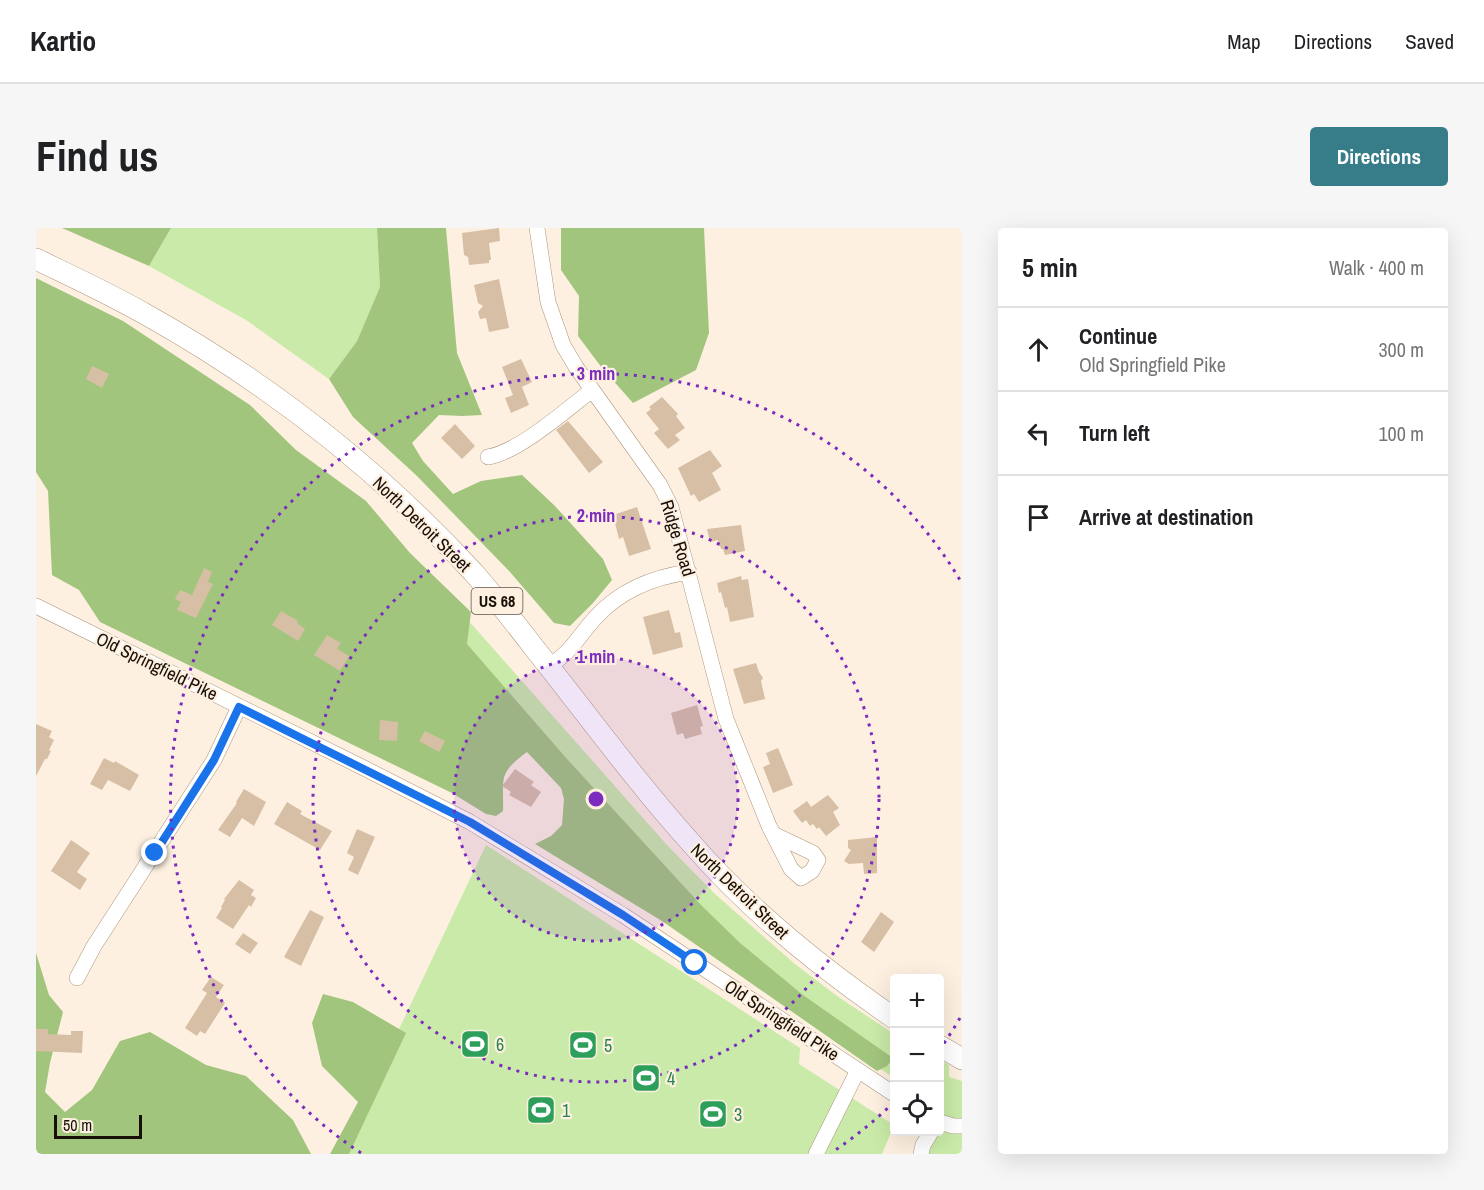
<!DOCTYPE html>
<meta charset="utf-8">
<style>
body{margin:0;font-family:"Archivo Narrow",sans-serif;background:#f6f6f6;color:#202124}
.controls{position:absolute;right:18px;bottom:18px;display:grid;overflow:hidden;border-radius:6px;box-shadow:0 6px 24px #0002}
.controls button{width:54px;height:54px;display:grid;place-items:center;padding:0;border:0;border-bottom:2px solid #e0e0e0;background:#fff;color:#202124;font:30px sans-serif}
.scale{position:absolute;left:18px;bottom:15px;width:88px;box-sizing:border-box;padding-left:6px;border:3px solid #181007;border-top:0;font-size:16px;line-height:21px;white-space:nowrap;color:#181007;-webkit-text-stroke:4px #fef0e0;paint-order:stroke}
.stop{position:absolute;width:18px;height:18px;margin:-14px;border:4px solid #1a73e8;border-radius:50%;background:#fff}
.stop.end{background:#1a73e8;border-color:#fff;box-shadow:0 2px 6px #0008}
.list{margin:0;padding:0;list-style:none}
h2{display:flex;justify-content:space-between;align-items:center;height:78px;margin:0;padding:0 24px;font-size:26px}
h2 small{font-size:20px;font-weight:400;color:#757577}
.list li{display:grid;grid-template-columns:39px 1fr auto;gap:18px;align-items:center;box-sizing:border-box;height:84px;padding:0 24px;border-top:2px solid #e0e0e0}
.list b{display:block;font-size:22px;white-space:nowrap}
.list p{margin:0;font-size:20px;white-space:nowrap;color:#757577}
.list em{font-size:20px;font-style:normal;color:#757577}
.icon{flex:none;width:33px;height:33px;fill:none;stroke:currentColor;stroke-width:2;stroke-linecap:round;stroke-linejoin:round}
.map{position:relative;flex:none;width:926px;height:926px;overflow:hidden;border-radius:6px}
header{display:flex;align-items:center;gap:36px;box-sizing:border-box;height:84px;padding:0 30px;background:#fff;border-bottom:2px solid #e0e0e0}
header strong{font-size:28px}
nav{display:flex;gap:33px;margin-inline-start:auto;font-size:21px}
.intro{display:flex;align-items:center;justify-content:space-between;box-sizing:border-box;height:144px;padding:0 36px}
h1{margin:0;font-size:42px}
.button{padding:15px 27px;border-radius:6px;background:#377d89;color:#fff;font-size:21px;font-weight:700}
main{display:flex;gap:36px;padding:0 36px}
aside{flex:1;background:#fff;border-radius:6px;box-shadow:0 6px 24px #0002}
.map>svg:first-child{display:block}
</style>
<header>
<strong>Kartio</strong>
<nav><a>Map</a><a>Directions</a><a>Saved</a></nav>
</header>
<div class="intro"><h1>Find us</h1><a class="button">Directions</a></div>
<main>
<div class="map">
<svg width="926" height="926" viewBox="0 0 926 926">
<rect width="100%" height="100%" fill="#fef0e0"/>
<!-- green -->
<path fill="#c9eaa8" d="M135 0H341L344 59 321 113 293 151 210 92 113 38Z
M0 65 364 321 439 400 631 617 679 666 759 736 801 768 858 806V850L779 797 438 451Z
M450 617 764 820 763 836 858 897 846 926H304Z
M904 832 913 837V849L926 853V926H877L887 904H904Z"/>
<!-- forest -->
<path fill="#a2c57e" d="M26 0H135L113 38Z
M341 0H410L421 125 446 187 426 188 403 187 376 215 387 233 417 266 445 253 486 247 519 278 567 331 576 352 557 375 534 398 518 395 474 344 381 248 317 189 293 151 321 113 344 59Z
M525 0H668L673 105 660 142 597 175 566 140 542 108 543 68 525 42Z
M0 50 87 93 214 177 260 222 330 273 374 325 435 384 431 416 531 531 665 677 704 715 767 767 854 828 855 833 851 838 841 843 626 693 499 616 515 608 526 597 528 571 525 560 491 524C461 546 468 550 467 583L460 588 450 586 416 565 64 394 43 362 16 347 12 263 0 244Z
M0 725 13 767 27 784 14 835 9 864 29 884 56 862 84 813 114 804 170 837 210 848 257 892 275 926H0Z
M287 766 317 774 370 805 313 926H294L322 874 286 838 276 795Z"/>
<!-- building -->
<path fill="#d6bfa5" d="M463 0 464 13 453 15 455 32H453V35L433 37 432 29 428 27 426 5Z
M463 51 473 100 453 104 450 90 444 91 442 84 447 78 442 75 438 57Z
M485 131 496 154 486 159 493 177 475 185 469 170 477 167 466 139Z
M56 138 73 146 66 160 50 151Z
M626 169 642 186 640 188 649 200 639 207 644 212 632 221 618 205 623 201 610 185 615 181 613 179Z
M532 193 567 234 553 245 520 202Z
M419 196 439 218 426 231 405 210Z
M674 222 686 238 676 245 685 262 663 274 658 266 655 268 642 240Z
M601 279 615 321 593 328 587 309 583 311 577 287Z
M705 297 709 323 689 327 687 321H685L684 318H683L682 312 674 314 671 301Z
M168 340 176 344 172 354 177 356 160 390 141 382 145 374 139 371 144 362 156 367Z
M705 348 706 352 712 351 718 389 694 394 691 379 689 380 685 364 683 365 681 355Z
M633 382 639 405 644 404 647 419 617 427 607 389Z
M245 383 262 393 261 395 269 401 262 413 236 397Z
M291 407 305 415 301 421 313 428 304 443 278 427Z
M720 435 723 444 727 450 725 453 729 471 708 476 697 441Z
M661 477 667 498 664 499 666 506 649 511 647 505 641 507 635 485Z
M344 492 362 494 361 513 343 512Z
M0 496 16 503 13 509 18 512 13 522 15 523 11 531H9L0 548Z
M389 503 409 513 403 524 383 513Z
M742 520 757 557 737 565 727 539 734 536 730 525Z
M68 530 78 535 79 533 103 547 94 563 72 552 66 562 54 556Z
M479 541 498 554 495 557 505 564 495 579 473 567 475 564 466 558Z
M208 561 230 574 218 598 206 590 194 609 182 602 201 575 200 574Z
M792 567 803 580 797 584 804 597 790 608 783 599 781 601 777 596 774 598 770 592 766 595 757 583 771 573 775 579Z
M251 574 266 583 264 586 296 603 284 622 238 596Z
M321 601 339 609 322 647 312 642 318 629 311 625Z
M841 609V645L828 646 827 635 813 636 808 633 815 622 812 620V612Z
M35 612 54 625 41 644 51 651 44 662 15 643Z
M203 652 218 662 215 667 220 670 215 679 213 677 197 701 180 690 186 680 185 679 189 672 188 671Z
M274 682 288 689 265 738 248 729Z
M845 684 858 694 838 724 825 714Z
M207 705 222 715 214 726 199 716Z
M175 749 188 757 180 769 189 775 169 806 164 803 161 808 149 800 171 765 166 762Z
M0 801H12V806L35 807V803H47L46 825 0 823Z"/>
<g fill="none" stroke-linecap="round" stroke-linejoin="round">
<!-- minor casing -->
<g stroke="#ac967d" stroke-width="16">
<path id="minor" d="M501 0 512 74 527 117 540 139 624 257 635 279 690 491 733 598 755 641 765 650 776 643 782 632 777 625 737 606
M452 229C483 224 530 182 556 162
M0 378 328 540 434 594 587 687 858 866
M513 438C536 424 543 407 561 388 586 361 618 349 653 344
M41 750 58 718 178 532 203 479
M904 894 917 898H926
M780 926 822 842
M885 926 887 917 895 904"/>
</g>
<!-- highway casing -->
<g stroke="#ac967d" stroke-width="22">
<path id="highway" d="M0 31C37 49 74 66 109 86 231 154 343 242 437 344 459 369 479 395 499 421 551 486 600 554 656 616 715 684 785 740 858 790
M904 818 926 831"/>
</g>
<!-- minor -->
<use href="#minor" stroke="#fff" stroke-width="15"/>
<!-- highway -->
<use href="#highway" stroke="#fff" stroke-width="21"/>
</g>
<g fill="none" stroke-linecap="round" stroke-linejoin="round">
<!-- route -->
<path stroke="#1a73e8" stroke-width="8" d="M119 625 178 532 203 479 434 594 587 687 659 735"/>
</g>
<!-- distance rings -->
<circle cx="560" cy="571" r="142" fill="#7b2cbf" fill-opacity=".12"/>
<g fill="none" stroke="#7b2cbf" stroke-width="3" stroke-dasharray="3 6">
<circle cx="560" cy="571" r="142"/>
<circle cx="560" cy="571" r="283"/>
<path d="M924 790A425 425 0 0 1 904 821M858 874A425 425 0 0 1 795 925M325 925A425 425 0 1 1 924 352"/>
</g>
<!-- icons -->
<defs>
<g id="stadium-square" transform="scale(1.5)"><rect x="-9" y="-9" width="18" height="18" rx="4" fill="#2e9e5b" stroke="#fef0e0"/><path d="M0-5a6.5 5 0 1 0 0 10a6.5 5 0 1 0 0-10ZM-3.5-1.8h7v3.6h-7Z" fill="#fff"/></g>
</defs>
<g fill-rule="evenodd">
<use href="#stadium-square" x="439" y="816"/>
<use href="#stadium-square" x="547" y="817"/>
<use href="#stadium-square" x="610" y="850"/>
<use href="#stadium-square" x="505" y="882"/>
<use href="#stadium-square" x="677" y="886"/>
</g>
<g text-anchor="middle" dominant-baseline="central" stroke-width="4.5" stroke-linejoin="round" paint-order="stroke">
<!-- shield labels -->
<rect fill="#fef0e0" stroke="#5d5348" stroke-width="1.5" x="435.5" y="360" width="51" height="26" rx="4.5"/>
<g font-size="16" font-weight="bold" fill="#181007">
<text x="461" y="373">US 68</text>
</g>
<!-- street labels -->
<g font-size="18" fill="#181007" stroke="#fef0e0">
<text transform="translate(386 296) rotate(44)">North Detroit Street</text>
<text transform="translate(642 310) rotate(73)">Ridge Road</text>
<text transform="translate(121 438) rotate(26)">Old Springfield Pike</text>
<text transform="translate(704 663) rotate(44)">North Detroit Street</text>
<text transform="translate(746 792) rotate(33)">Old Springfield Pike</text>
</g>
<!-- leisure labels -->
<g font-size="18" fill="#27864d" stroke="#fef0e0" text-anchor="start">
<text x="460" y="816">6</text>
<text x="568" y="817">5</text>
<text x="631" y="850">4</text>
<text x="526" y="882">1</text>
<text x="698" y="886">3</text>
</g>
</g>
<circle cx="560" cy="571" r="9" fill="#7b2cbf" stroke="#fef0e0" stroke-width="3"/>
<g font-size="18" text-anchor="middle" font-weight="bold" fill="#7b2cbf" stroke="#fef0e0" stroke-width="4.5" stroke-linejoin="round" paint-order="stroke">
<text x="560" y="152">3 min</text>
<text x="560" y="294">2 min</text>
<text x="560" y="435">1 min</text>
</g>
</svg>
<div class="controls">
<button>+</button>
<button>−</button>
<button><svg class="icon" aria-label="locate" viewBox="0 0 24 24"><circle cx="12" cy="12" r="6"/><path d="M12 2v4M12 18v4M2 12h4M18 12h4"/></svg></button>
</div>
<div class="scale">50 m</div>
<div class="stop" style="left:659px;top:735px"></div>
<div class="stop end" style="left:119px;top:625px"></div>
</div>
<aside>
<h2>5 min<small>Walk · 400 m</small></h2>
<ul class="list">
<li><svg class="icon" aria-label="ahead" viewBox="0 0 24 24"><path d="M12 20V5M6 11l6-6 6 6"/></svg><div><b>Continue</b><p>Old Springfield Pike</p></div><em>300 m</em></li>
<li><svg class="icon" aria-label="left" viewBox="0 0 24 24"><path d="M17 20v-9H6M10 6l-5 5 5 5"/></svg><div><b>Turn left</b></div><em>100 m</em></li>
<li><svg class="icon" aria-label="arrive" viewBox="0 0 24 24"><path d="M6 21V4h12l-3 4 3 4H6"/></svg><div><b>Arrive at destination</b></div></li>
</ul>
</aside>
</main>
